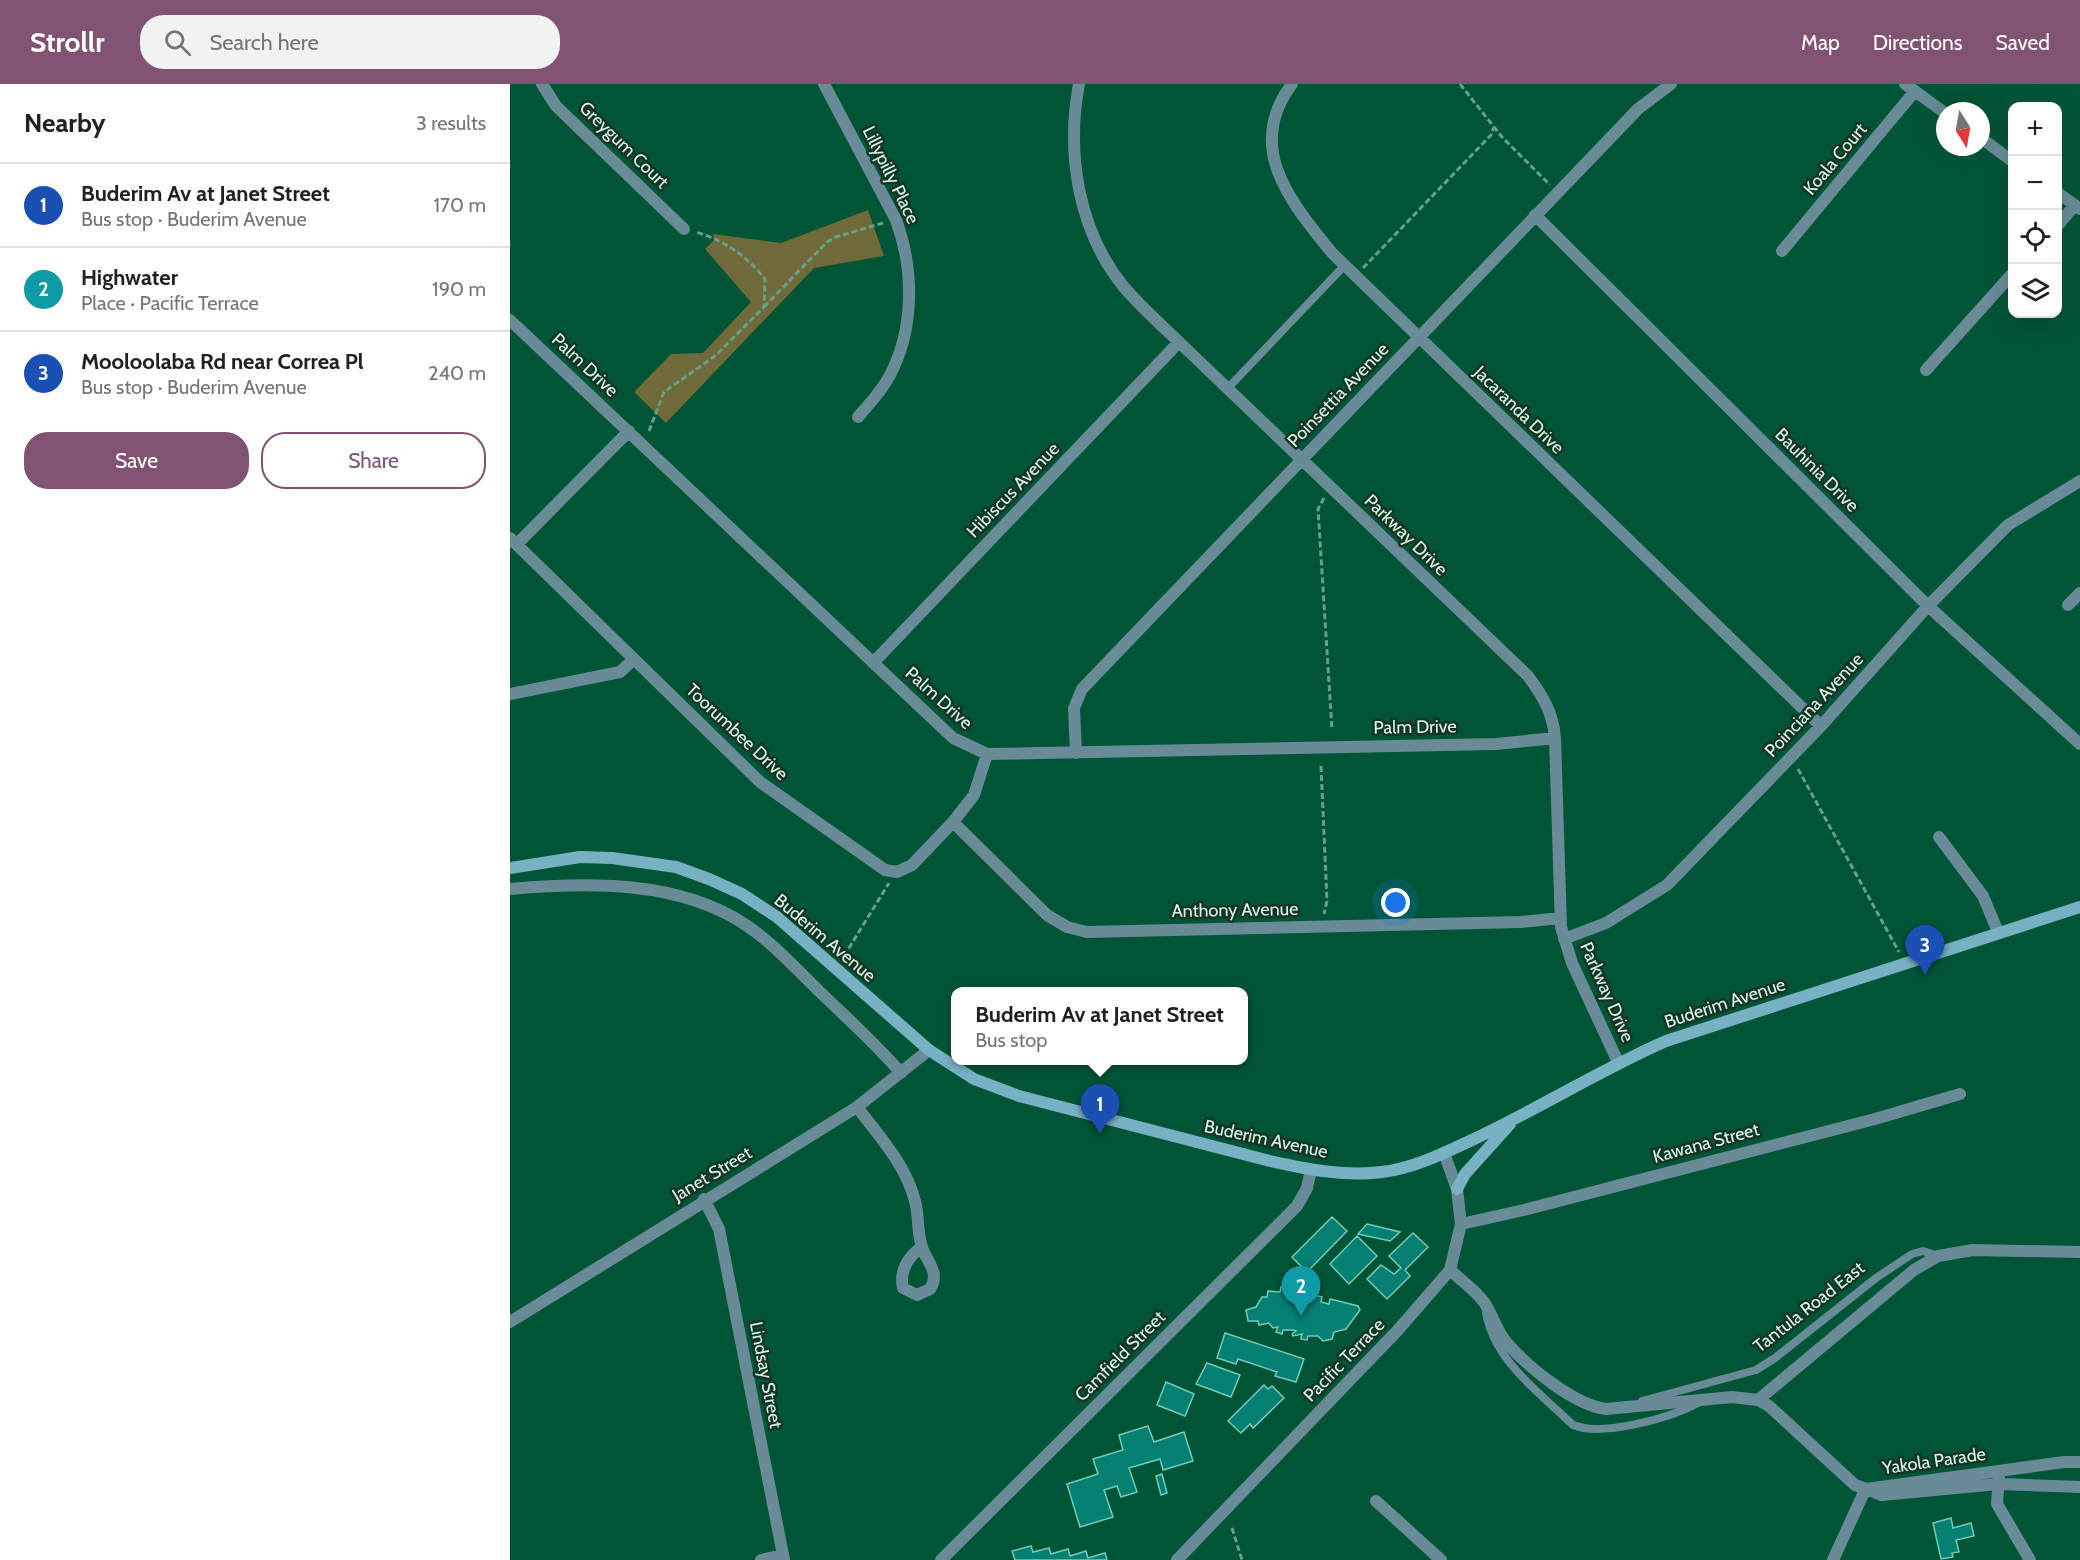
<!DOCTYPE html>
<meta charset="utf-8">
<style>
body{margin:0;font-family:Cabin,sans-serif;background:#f2f2f2;color:#202124}
.controls{position:absolute;right:18px;top:18px;display:grid;overflow:hidden;border-radius:12px;box-shadow:0 6px 24px #0002}
.controls button{width:54px;height:54px;display:grid;place-items:center;padding:0;border:0;border-bottom:2px solid #e0e0e0;background:#fff;color:#202124;font:30px sans-serif}
.compass{position:absolute;left:1426px;top:18px;width:54px;height:54px;border-radius:50%;background:#fff;box-shadow:0 6px 24px #0002;rotate:169deg}
.you{position:absolute;left:886px;top:819px;width:21px;height:21px;margin:-15px;border:4px solid #fff;border-radius:50%;background:#1a73e8;box-shadow:0 0 0 9px #1a73e833}
.badge{display:grid;place-items:center;width:39px;height:39px;border-radius:50%;background:#805372;color:#fff;font-size:20px;font-weight:700}
.pin{position:absolute;translate:-50% -50px;filter:drop-shadow(0 2px 3px #0008)}
.pin::after{content:'';position:absolute;top:32px;width:21px;height:18px;background:inherit;clip-path:polygon(0 0,100% 0,50% 100%)}
.popup{position:absolute;left:441px;top:903px;width:297px;height:78px;box-sizing:border-box;display:grid;place-content:center;border-radius:12px;background:#fff;filter:drop-shadow(0 2px 4px #0005);font-size:20px;white-space:nowrap;color:#757577}
.popup b{font-size:22px;color:#202124}
.popup::after{content:'';position:absolute;left:50%;top:100%;margin-left:-12px;border:12px solid transparent;border-top-color:#fff}
.list{margin:0;padding:0;list-style:none}
h2{display:flex;justify-content:space-between;align-items:center;height:78px;margin:0;padding:0 24px;font-size:26px}
h2 small{font-size:20px;font-weight:400;color:#757577}
.list li{display:grid;grid-template-columns:39px 1fr auto;gap:18px;align-items:center;box-sizing:border-box;height:84px;padding:0 24px;border-top:2px solid #e0e0e0}
.list b{display:block;font-size:22px;white-space:nowrap}
.list p{margin:0;font-size:20px;white-space:nowrap;color:#757577}
.list em{font-size:20px;font-style:normal;color:#757577}
.actions{display:flex;gap:12px;padding:18px 24px}
.actions a{flex:1;padding:14px 0;border:2px solid #805372;border-radius:24px;text-align:center;font-size:21px;color:#805372}
.actions .main{background:#805372;color:#fff}
.icon{flex:none;width:33px;height:33px;fill:none;stroke:currentColor;stroke-width:2;stroke-linecap:round;stroke-linejoin:round}
.map{position:relative;flex:none;width:1570px;height:1476px;overflow:hidden}
header{display:flex;align-items:center;gap:36px;box-sizing:border-box;height:84px;padding:0 30px;background:#805372;color:#fff}
header strong{font-size:28px}
nav{display:flex;gap:33px;margin-inline-start:auto;font-size:21px}
.search{width:420px;height:54px;background:#f2f2f2;display:flex;align-items:center;gap:15px;box-sizing:border-box;padding:0 21px;border-radius:24px;color:#757577;font-size:22px}
main{display:flex}
aside{flex:1;background:#fff}
.map>svg:first-child{display:block}
</style>
<header>
<strong>Strollr</strong>
<div class="search"><svg class="icon" aria-label="search" viewBox="0 0 24 24"><circle cx="10" cy="10" r="6"/><path d="M15 15l6 6"/></svg>Search here</div>
<nav><a>Map</a><a>Directions</a><a>Saved</a></nav>
</header>
<main>
<aside>
<h2>Nearby<small>3 results</small></h2>
<ul class="list">
<li><span class="badge" style="background:#1a4fb4">1</span><div><b>Buderim Av at Janet Street</b><p>Bus stop · Buderim Avenue</p></div><em>170 m</em></li>
<li><span class="badge" style="background:#0f9aa8">2</span><div><b>Highwater</b><p>Place · Pacific Terrace</p></div><em>190 m</em></li>
<li><span class="badge" style="background:#1a4fb4">3</span><div><b>Mooloolaba Rd near Correa Pl</b><p>Bus stop · Buderim Avenue</p></div><em>240 m</em></li>
</ul>
<div class="actions"><a class="main">Save</a><a>Share</a></div>
</aside>
<div class="map">
<svg width="1570" height="1476" viewBox="0 0 1570 1476">
<rect width="100%" height="100%" fill="#005537"/>
<!-- green -->
<path fill="#706939" d="M358 126 374 172 304 184 156 339 124 308 161 270 193 269 241 218 195 165 204 156 203 150 271 159Z"/>
<!-- building -->
<path fill="#038072" stroke="#73caba" stroke-width="1.5" d="M822 1133 837 1147 797 1188 782 1173Z
M857 1140 890 1148 880 1157 848 1150Z
M903 1149 918 1163 895 1186 900 1192 877 1215 857 1195 871 1181 884 1190 891 1184 879 1172Z
M847 1152 867 1172 839 1200 820 1180Z
M771 1203 787 1207 785 1213 795 1215 796 1209 812 1213 811 1218 819 1220 820 1215 848 1222 850 1226 836 1245 824 1248 822 1255 813 1257 808 1252H798L797 1256 791 1255 792 1250 783 1252 782 1250 786 1247 783 1246H773L772 1250 766 1248 768 1243 763 1244 759 1239 749 1241 748 1237H738L736 1226 746 1223 752 1213H757L758 1207 770 1208Z
M715 1249 794 1275 786 1298 765 1292 767 1288 728 1275 726 1280 707 1274Z
M697 1279 730 1291 721 1313 686 1300Z
M656 1298 684 1310 675 1332 647 1321Z
M754 1301 758 1305 762 1302 774 1314 743 1344 740 1340 731 1349 718 1337Z
M638 1342 644 1358 674 1348 683 1377 653 1386 650 1375 619 1384 627 1408 611 1413 607 1402 594 1406 603 1433 570 1443 557 1400 588 1390 583 1375 613 1366 609 1351Z
M652 1390 657 1409 651 1411 646 1392Z
M1441 1434 1443 1444 1461 1439 1464 1452 1446 1456 1449 1468 1442 1469 1443 1473 1431 1475 1423 1439Z
M521 1462 523 1468 539 1464 541 1470 558 1465 560 1472 576 1467 578 1474 595 1469 597 1476H505L502 1467Z"/>
<g fill="none" stroke-linecap="round" stroke-linejoin="round">
<!-- path -->
<path stroke="#64a188" stroke-width="3" stroke-dasharray="6 3" stroke-linecap="butt" d="M950 0 992 53 1040 101
M853 184 981 51 984 43
M254 223 317 158 326 153 373 139
M139 347 154 308 205 272 254 223 255 195C236 172 215 156 185 148
M814 414 808 425 822 646
M811 682 817 817 814 830
M1288 685 1389 868
M334 872 379 799
M722 1444 732 1476"/>
<!-- service -->
<path stroke="#688b97" stroke-width="8" d="M717 305 834 182
M976 1228C984 1277 1029 1308 1063 1341 1092 1353 1160 1334 1188 1319
M1132 1317 1246 1286 1265 1274 1366 1194 1402 1170 1413 1167 1428 1172"/>
<!-- minor -->
<path stroke="#688b97" stroke-width="12" d="M32 0 46 22 174 145
M314 0 386 136C404 185 405 245 379 293 371 308 359 320 348 333
M569 0C556 69 568 146 613 202 630 222 650 240 669 258L1018 592C1033 612 1043 629 1045 654L1051 843 1062 879 1108 978
M782 0C734 64 781 118 822 169L1311 642
M1395 0 1435 29
M1471 54 1502 77
M1548 109 1570 125
M1025 131 1418 522 1570 660
M1548 141 1565 121
M1272 167 1405 7
M0 236 443 654 477 670 986 660 1045 654
M1416 286 1502 190
M0 454 250 698 375 786 387 788 402 781 443 738 464 711 477 670
M7 460 119 347
M1558 521 1570 509
M363 579 669 258
M0 610 110 588 124 575
M566 669 564 624 572 605 1128 25 1161 0
M443 738 537 831 557 843 577 848 1011 838 1050 834
M1429 753 1473 812 1488 848
M0 805C77 798 169 796 236 841 263 859 286 885 310 908 338 935 366 960 391 989
M1054 855 1096 839 1157 801 1311 642 1418 522 1498 441 1570 397
M347 1023C369 1052 396 1081 405 1117 409 1131 407 1149 412 1163 416 1177 431 1189 420 1205L407 1211 393 1204C389 1188 398 1172 412 1163
M194 1115 209 1145 274 1476
M951 1140 1014 1126 1365 1035 1450 1010
M940 1186C952 1197 964 1205 974 1218 983 1231 986 1247 997 1259 1018 1283 1064 1321 1096 1325L1222 1313 1248 1316 1404 1186 1428 1172 1463 1166 1570 1168
M0 1238 347 1023 419 966
M1248 1316 1259 1322 1345 1401 1372 1411 1488 1400 1570 1403
M1489 1393 1487 1420 1520 1476
M1356 1405 1554 1378H1570
M866 1417 931 1476
M251 1476 273 1471
M431 1476 787 1122 797 1104 801 1086
M1323 1476 1355 1406"/>
<!-- tertiary -->
<path stroke="#688b97" stroke-width="12" d="M667 1476 888 1246 940 1186 951 1140 947 1105 934 1069"/>
<!-- secondary -->
<path stroke="#78b1c4" stroke-width="12" d="M0 784 70 773 102 774 166 783 199 795 232 810 267 833 419 966 464 995 509 1012 760 1077C797 1085 835 1093 872 1088 904 1084 934 1069 962 1056 1028 1025 1090 986 1156 957L1570 823
M947 1105 955 1090 1000 1040"/>
</g>
<g text-anchor="middle" dominant-baseline="central" stroke-width="5" stroke-linejoin="round" paint-order="stroke">
<!-- street labels -->
<g font-size="18" fill="#d6f8e5" stroke="#163426">
<text transform="translate(114 61) rotate(44)">Greygum Court</text>
<text transform="translate(1325 75) rotate(-50)">Koala Court</text>
<text transform="translate(381 91) rotate(64)">Lillypilly Place</text>
<text transform="translate(75 281) rotate(43)">Palm Drive</text>
<text transform="translate(828 311) rotate(-46)">Poinsettia Avenue</text>
<text transform="translate(1009 326) rotate(44)">Jacaranda Drive</text>
<text transform="translate(1307 386) rotate(45)">Bauhinia Drive</text>
<text transform="translate(503 406) rotate(-46)">Hibiscus Avenue</text>
<text transform="translate(896 451) rotate(44)">Parkway Drive</text>
<text transform="translate(429 614) rotate(42)">Palm Drive</text>
<text transform="translate(1304 621) rotate(-47)">Poinciana Avenue</text>
<text transform="translate(905 643) rotate(-1)">Palm Drive</text>
<text transform="translate(227 648) rotate(43)">Toorumbee Drive</text>
<text transform="translate(725 826) rotate(-1)">Anthony Avenue</text>
<text transform="translate(315 854) rotate(40)">Buderim Avenue</text>
<text transform="translate(1097 908) rotate(66)">Parkway Drive</text>
<text transform="translate(1215 919) rotate(-18)">Buderim Avenue</text>
<text transform="translate(756 1055) rotate(12)">Buderim Avenue</text>
<text transform="translate(1196 1059) rotate(-15)">Kawana Street</text>
<text transform="translate(202 1090) rotate(-31)">Janet Street</text>
<text transform="translate(1299 1223) rotate(-38)">Tantula Road East</text>
<text transform="translate(610 1272) rotate(-45)">Camfield Street</text>
<text transform="translate(834 1276) rotate(-46)">Pacific Terrace</text>
<text transform="translate(256 1291) rotate(79)">Lindsay Street</text>
<text transform="translate(1424 1377) rotate(-8)">Yakola Parade</text>
</g>
</g>
</svg>
<div class="controls">
<button>+</button>
<button>−</button>
<button><svg class="icon" aria-label="locate" viewBox="0 0 24 24"><circle cx="12" cy="12" r="6"/><path d="M12 2v4M12 18v4M2 12h4M18 12h4"/></svg></button>
<button><svg class="icon" aria-label="layers" viewBox="0 0 24 24"><path d="M12 4l9 5-9 5-9-5zM3 14l9 5 9-5"/></svg></button>
</div>
<svg class="compass" viewBox="-18 -18 36 36"><path d="M0-13l5 13h-10z" fill="#e53935"/><path d="M0 13l5-13h-10z" fill="#757577"/></svg>
<div class="you"></div>
<div class="pin badge" style="left:590px;top:1050px;background:#1a4fb4">1</div>
<div class="popup"><b>Buderim Av at Janet Street</b>Bus stop</div>
<div class="pin badge" style="left:791px;top:1232px;background:#0f9aa8">2</div>
<div class="pin badge" style="left:1415px;top:891px;background:#1a4fb4">3</div>
</div>
</main>
